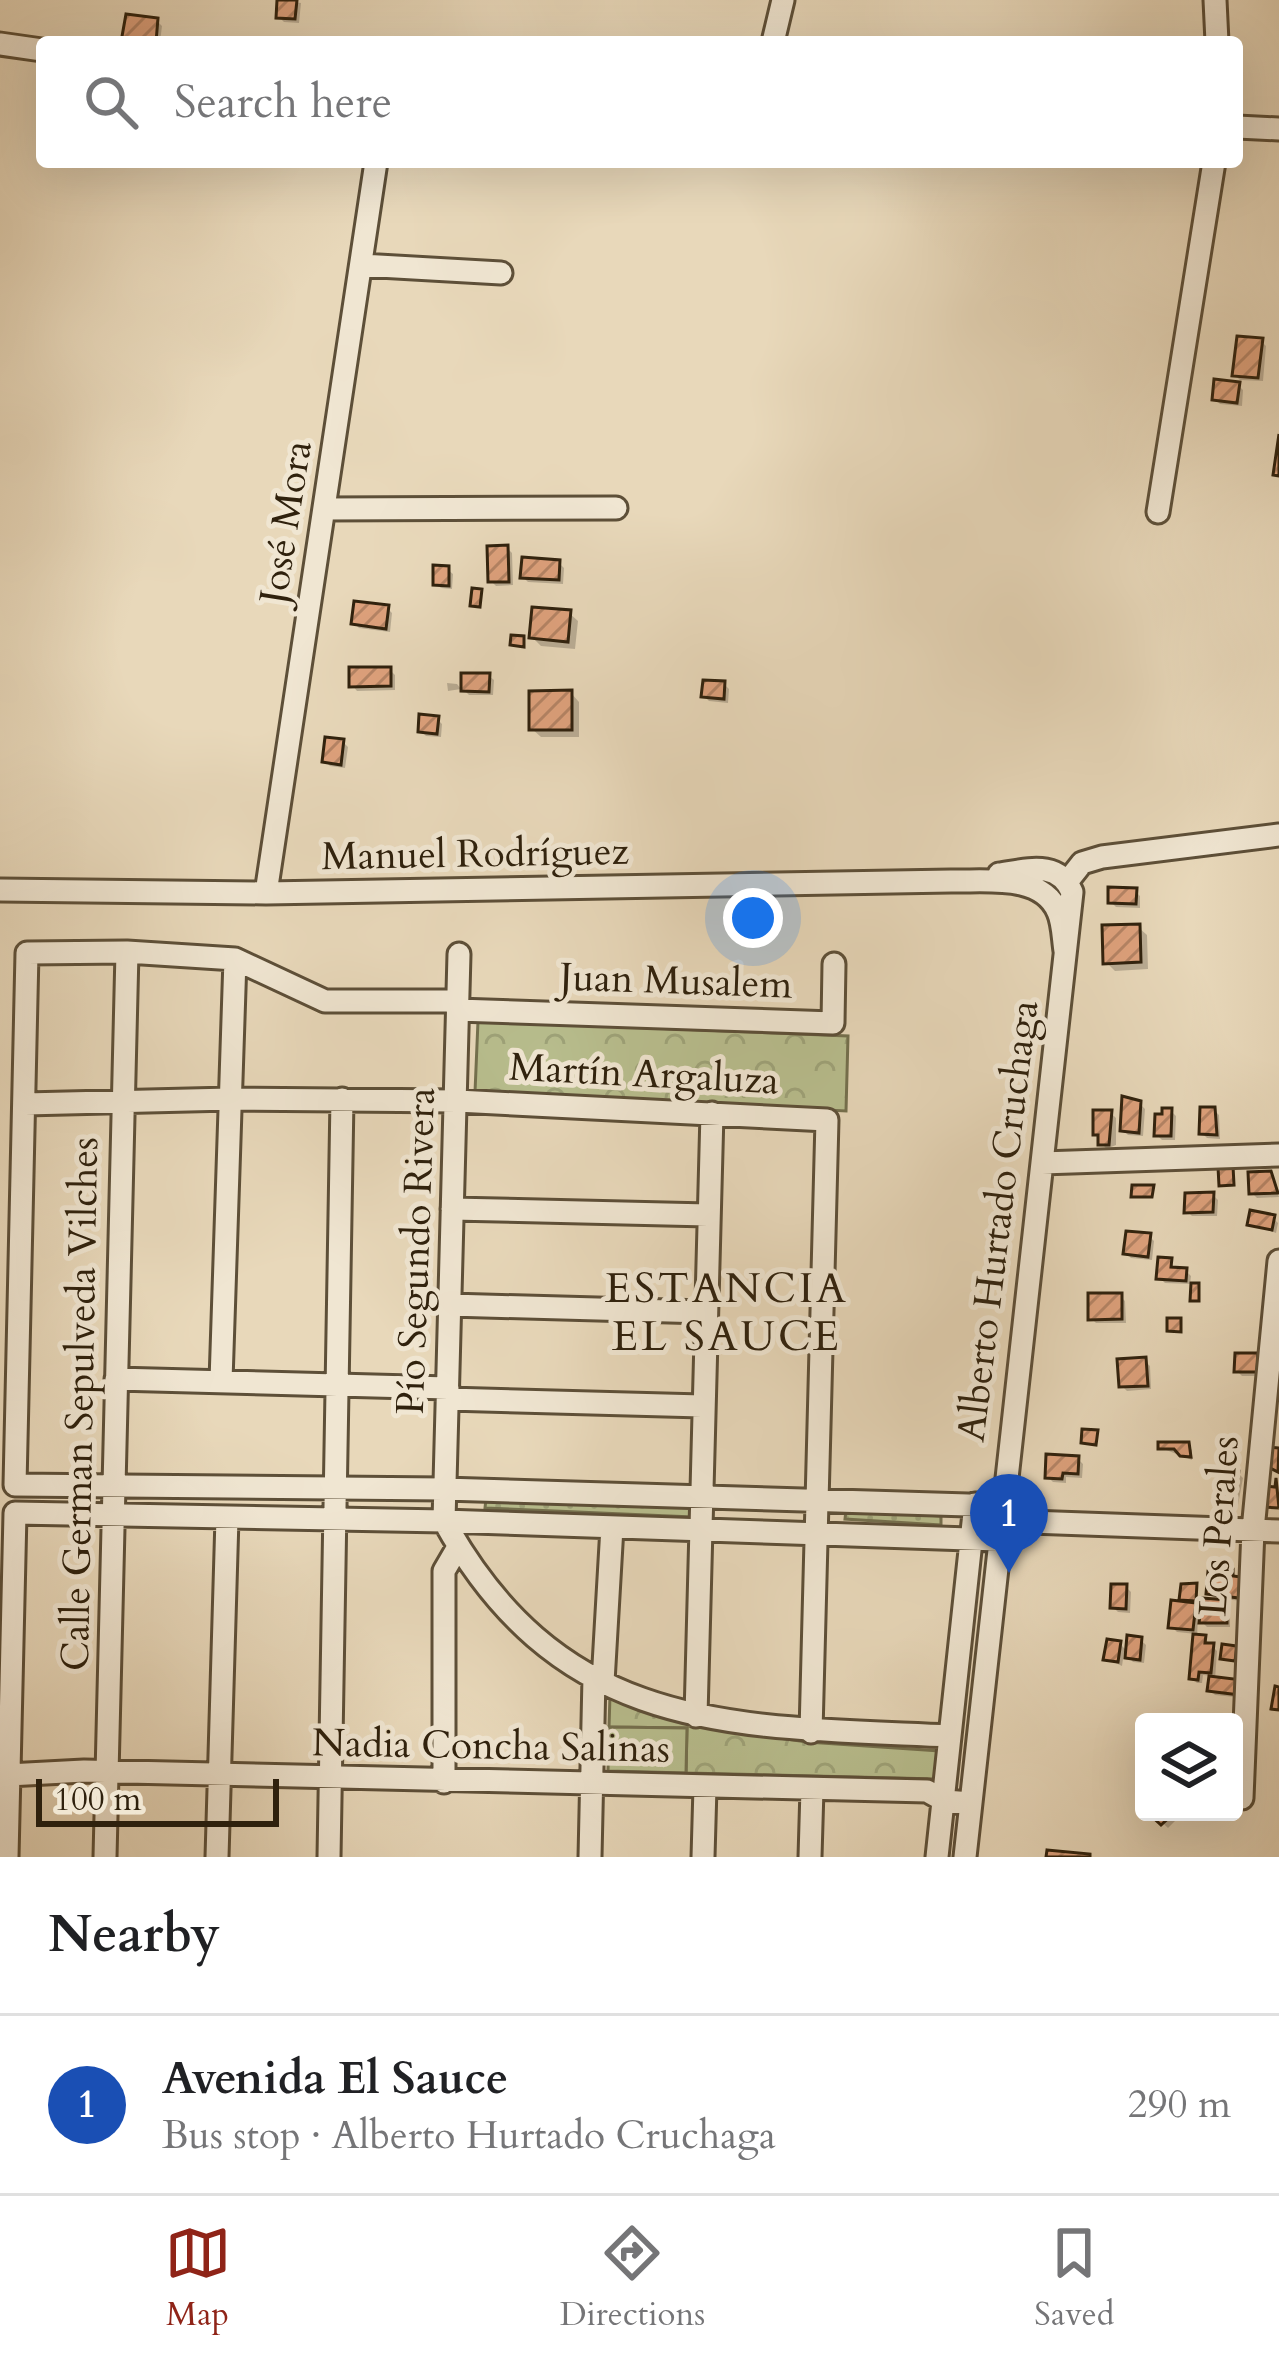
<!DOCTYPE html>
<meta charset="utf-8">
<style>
body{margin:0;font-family:Cardo,serif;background:#f6f6f6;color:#202124}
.controls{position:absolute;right:36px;bottom:36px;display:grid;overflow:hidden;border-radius:12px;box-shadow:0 12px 48px #0002}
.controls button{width:108px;height:108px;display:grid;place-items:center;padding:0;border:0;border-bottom:3px solid #e0e0e0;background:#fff;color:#202124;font:60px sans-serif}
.scale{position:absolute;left:36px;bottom:30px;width:243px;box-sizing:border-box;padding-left:12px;border:6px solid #2f210d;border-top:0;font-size:33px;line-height:42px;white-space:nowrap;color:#2f210d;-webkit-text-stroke:9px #f0e6d2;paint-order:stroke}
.you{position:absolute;left:753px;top:918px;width:42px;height:42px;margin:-30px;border:9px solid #fff;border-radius:50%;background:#1a73e8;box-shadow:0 0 0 18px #1a73e833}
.badge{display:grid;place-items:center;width:78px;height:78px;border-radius:50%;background:#8f2418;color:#fff;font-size:39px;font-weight:700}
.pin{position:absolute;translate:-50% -99px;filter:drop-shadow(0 3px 6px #0008)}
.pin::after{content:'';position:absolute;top:63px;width:42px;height:36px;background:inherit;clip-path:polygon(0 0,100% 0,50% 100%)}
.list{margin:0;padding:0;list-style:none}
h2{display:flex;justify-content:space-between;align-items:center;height:156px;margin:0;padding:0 48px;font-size:51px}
h2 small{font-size:39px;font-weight:400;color:#757577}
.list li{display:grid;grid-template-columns:78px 1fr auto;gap:36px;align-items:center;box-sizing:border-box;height:180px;padding:0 48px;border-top:3px solid #e0e0e0}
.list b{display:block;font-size:45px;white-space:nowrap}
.list p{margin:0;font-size:39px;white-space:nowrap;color:#757577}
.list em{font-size:39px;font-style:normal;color:#757577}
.icon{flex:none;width:66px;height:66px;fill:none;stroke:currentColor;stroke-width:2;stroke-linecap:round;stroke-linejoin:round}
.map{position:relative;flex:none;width:1279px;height:1857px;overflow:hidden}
.search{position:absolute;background:#fff;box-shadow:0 12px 48px #0002;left:36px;right:36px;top:36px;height:132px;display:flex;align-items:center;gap:30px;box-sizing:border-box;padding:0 42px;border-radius:12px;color:#757577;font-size:45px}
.sheet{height:336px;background:#fff}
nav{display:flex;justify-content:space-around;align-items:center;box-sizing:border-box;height:168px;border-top:3px solid #e0e0e0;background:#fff;font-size:33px;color:#757577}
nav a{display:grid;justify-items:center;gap:6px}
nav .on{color:#8f2418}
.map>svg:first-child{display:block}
</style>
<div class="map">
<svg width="1279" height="1857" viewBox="0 0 1279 1857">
<defs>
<pattern id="grass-dots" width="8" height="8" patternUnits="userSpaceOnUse" patternTransform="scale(3)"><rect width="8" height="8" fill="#b8be8e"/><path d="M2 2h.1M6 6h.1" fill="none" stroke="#9ea379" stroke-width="1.8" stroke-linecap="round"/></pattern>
<pattern id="park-crowns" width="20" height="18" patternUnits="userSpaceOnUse" patternTransform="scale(3)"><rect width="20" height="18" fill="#b8be8e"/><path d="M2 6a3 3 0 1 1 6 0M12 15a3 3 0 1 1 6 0" fill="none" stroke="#9ea379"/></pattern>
<pattern id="building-hatch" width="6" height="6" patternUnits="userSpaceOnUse" patternTransform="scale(3)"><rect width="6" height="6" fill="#dfa27d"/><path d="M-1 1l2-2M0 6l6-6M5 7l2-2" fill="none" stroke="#b58465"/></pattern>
</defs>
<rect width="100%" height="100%" fill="#e8d8ba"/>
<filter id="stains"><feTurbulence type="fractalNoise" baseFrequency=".00167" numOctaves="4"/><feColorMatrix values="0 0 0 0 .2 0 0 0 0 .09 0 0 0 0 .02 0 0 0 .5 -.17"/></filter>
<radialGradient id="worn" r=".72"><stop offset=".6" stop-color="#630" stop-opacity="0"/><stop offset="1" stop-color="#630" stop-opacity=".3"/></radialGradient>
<!-- grass -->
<path fill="url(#grass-dots)" stroke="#74704e" stroke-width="3" d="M486 1498 693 1506V1517L485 1508Z
M846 1510 941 1516V1525L845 1519Z"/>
<!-- park -->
<path fill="url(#park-crowns)" stroke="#74704e" stroke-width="3" d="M478 1021 848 1036 846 1111 475 1092Z
M610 1695 752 1734 807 1742 940 1751 938 1779 686 1773 687 1728 609 1727Z"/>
<!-- garden -->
<path fill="#b8be8e" stroke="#74704e" stroke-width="3" d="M609 1727 687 1728 686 1773 608 1771Z"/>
<!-- shadow -->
<path fill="#0003" d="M280 0 301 3 299 23 284 22 279 17Z
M157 21 162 26 160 42H124Z
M1261 341 1266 346 1263 381 1240 380 1235 375Z
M1238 385 1243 390 1242 406 1220 404 1215 399Z
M507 548 512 553 513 585 496 586 491 581Z
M559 563 564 568 563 584 528 582 523 577Z
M447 569 453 574 452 589 441 588 436 583Z
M387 608 392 613 390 632 359 628 354 623Z
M569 613 578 621 575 649 541 646 532 637Z
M390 670 395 675V690L357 691 352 685Z
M489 676 494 680 493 695H469L464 690Z
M447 683 457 684 461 689 448 691Z
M724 684 729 689 728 703 709 701 704 696Z
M571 693 579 702V737H541L532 729Z
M437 719 442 724 441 737 426 736 421 731Z
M343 742 348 747 345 768 330 766 325 761Z
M1135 891 1140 896V908L1116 907 1111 902Z
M1138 927 1147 935 1148 969 1115 971 1106 962Z
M1140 1104 1145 1109 1143 1136 1128 1135 1123 1130Z
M1214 1110 1219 1115 1220 1139 1207 1138 1202 1133Z
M1171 1111 1176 1116 1175 1140H1162L1157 1135Z
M1111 1113 1116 1118V1145L1106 1149 1096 1133Z
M1270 1174 1279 1197 1257 1198 1252 1193Z
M1213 1195 1218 1200 1217 1216H1192L1187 1211Z
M1273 1218 1278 1223 1276 1233 1251 1224Z
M1149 1236 1154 1241 1152 1260 1131 1258 1126 1253Z
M1171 1261 1175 1271H1186L1191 1276 1190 1284 1165 1283 1160 1278Z
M1120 1296 1125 1301 1126 1323H1096L1091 1318Z
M1256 1356 1261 1361V1376H1242L1237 1371Z
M1145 1361 1150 1366 1151 1389 1127 1391 1122 1386Z
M1187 1445 1192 1450V1460L1161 1448Z
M1078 1459 1083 1464 1082 1478 1066 1477V1483L1053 1482 1048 1477Z
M1238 1473 1243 1478 1238 1505 1227 1503 1222 1498Z
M1232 1572 1239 1579 1243 1601 1222 1599 1230 1608V1627H1207L1198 1618 1197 1637 1204 1638 1217 1651 1215 1680 1244 1698 1215 1695 1210 1690 1212 1676 1203 1675 1202 1683H1197L1192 1678 1196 1634 1177 1632 1172 1627 1188 1605 1182 1599 1196 1586V1602L1190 1601 1203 1614 1218 1602 1209 1593Z
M1126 1587 1131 1592 1130 1613 1118 1612 1113 1607Z
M1141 1640 1146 1645 1144 1663 1133 1662 1124 1652 1122 1666 1107 1659 1119 1643 1129 1653Z
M1151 1812H1164L1176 1820 1168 1828Z"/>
<!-- building -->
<path fill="url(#building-hatch)" stroke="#2f210d" stroke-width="3" d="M277 0H297L295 19 276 18Z
M126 14 158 18 156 42H121Z
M1237 336 1263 338 1258 378 1232 376Z
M1214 379 1240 382 1237 403 1212 400Z
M1279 434V476L1273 475Z
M508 545 509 582H488L487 546Z
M522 557 560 560 559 580 520 578Z
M433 565 449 566V586L433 585Z
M472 588 482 589 480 607 470 606Z
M354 601 389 605 386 629 351 624Z
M532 607 571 610 568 642 529 638Z
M511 635 524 636V647L510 645Z
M349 667H391V686L349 687Z
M461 673H490L489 692 461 691Z
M703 680 725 681 724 699 701 697Z
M572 690V730H529V691Z
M419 714 439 716 437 734 418 732Z
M325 737 344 739 341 765 322 762Z
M1108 887 1137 888 1136 904 1108 903Z
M1140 924 1141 962 1103 964 1102 925Z
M1122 1096 1141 1101 1139 1133 1120 1131Z
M1200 1107H1215L1217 1135 1199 1134Z
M1162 1108H1172L1171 1136H1154L1155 1114H1162Z
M1093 1110H1112L1109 1145H1098V1135H1093Z
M1233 1166 1234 1185 1219 1186 1218 1167Z
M1271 1171 1278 1193 1249 1194 1248 1172Z
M1132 1185H1154L1152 1197H1131Z
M1214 1192 1213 1212 1184 1213 1185 1193Z
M1250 1210 1275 1215 1272 1230 1247 1225Z
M1126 1231 1151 1233 1148 1257 1123 1254Z
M1158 1257 1172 1258 1171 1267 1187 1268 1186 1281 1156 1279Z
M1191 1283H1199V1301H1190Z
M1088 1293H1122V1319L1088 1320Z
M1167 1318H1181V1332L1167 1331Z
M1235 1353H1258L1257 1372H1234Z
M1146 1357 1148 1386 1119 1387 1117 1359Z
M1082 1429 1098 1430 1096 1445 1081 1443Z
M1158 1442H1189L1191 1457 1180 1456 1174 1449H1158Z
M1267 1447 1279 1448 1278 1472 1266 1466Z
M1046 1454 1079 1456 1078 1474 1063 1473 1062 1479 1045 1478Z
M1224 1468 1239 1471 1234 1502 1219 1499Z
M1276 1478 1279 1508 1264 1507 1266 1486 1275 1487Z
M1226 1568 1233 1569V1576L1241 1577 1239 1598 1206 1594 1208 1571 1225 1572Z
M1197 1583 1196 1601 1179 1600 1181 1584Z
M1111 1584H1127L1126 1609 1110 1608Z
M1202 1598 1227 1600V1623H1199Z
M1171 1600 1196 1603 1193 1630 1168 1628Z
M1193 1634 1206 1635 1205 1643H1214L1211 1673 1199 1672 1198 1680 1189 1679Z
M1127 1635 1142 1637 1140 1660 1125 1658Z
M1107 1639 1121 1641 1118 1662 1103 1660Z
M1222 1644 1237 1646 1235 1661 1220 1659Z
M1209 1676 1242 1680 1240 1695 1207 1691Z
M1275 1686 1279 1687V1710L1271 1709Z
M1147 1812H1172L1174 1813 1161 1825Z
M1047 1850 1090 1854V1857H1046Z"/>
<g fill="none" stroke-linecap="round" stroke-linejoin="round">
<!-- minor casing -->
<g stroke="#5d4f38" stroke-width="27">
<path id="minor" d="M1215 0 1217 42
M773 42 783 0
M0 44 42 50
M1237 127 1279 129
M361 265 501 273
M324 509 616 508
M1158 512 1214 162
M1067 882 1082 863 1102 857 1279 835
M0 890 266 893 951 881C985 882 1042 873 1058 912 1063 923 1063 938 1065 951
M266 893 376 162
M459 954 444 1521C563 1736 736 1726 950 1736
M457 1001H325L235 959 127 952 27 953 15 1485 444 1489 1001 1506
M457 1010 833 1023 834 964
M25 1104 230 1099 457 1101 827 1120 811 1732
M1042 1163 1279 1155
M452 1209 708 1215
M450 1305 705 1312
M116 1379 448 1388
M221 1381 235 959
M448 1399 702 1406
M1000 1521 1279 1531
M603 1682 612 1527
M696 1716 712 1113
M8 1775 84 1771 927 1791 945 1801 971 1803
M444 1782V1571L458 1547
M1242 1798 1253 1530 1279 1261
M7 1857 15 1513 444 1521 998 1540
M105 1857 127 952
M217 1857 227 1518
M329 1857 342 1099
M590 1857 594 1677
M703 1857 705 1787
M810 1857 812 1789
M937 1857 975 1504
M965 1857 1072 892C1058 860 1028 870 999 874"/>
</g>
<!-- minor -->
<use href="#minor" stroke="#f0e6d2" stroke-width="21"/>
</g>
<g text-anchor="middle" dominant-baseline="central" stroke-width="10" stroke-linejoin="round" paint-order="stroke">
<!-- street labels -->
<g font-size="39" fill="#2f210d" stroke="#f0e6d2">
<text transform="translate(286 522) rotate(-81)">José Mora</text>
<text transform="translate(475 854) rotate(-1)">Manuel Rodríguez</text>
<text transform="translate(676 981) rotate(2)">Juan Musalem</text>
<text transform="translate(644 1074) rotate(3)">Martín Argaluza</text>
<text transform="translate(998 1221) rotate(-83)">Alberto Hurtado Cruchaga</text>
<text transform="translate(416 1251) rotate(-88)">Pío Segundo Rivera</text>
<text transform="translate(80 1404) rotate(-89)">Calle German Sepulveda Vilches</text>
<text transform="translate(1219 1526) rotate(-86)">Los Perales</text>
<text transform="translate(491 1746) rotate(1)">Nadia Concha Salinas</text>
</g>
<!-- neighbourhood labels -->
<g font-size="42" letter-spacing="3" fill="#2f210d" stroke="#f0e6d2">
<text x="727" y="1288">ESTANCIA<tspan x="727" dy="48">EL SAUCE</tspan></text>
</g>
</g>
<rect width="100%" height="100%" filter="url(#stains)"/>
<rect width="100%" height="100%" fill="url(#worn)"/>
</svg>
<div class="controls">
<button><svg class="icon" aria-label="layers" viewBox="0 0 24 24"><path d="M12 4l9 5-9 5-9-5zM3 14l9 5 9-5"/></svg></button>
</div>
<div class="scale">100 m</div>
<div class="you"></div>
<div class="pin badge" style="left:1009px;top:1573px;background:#1a4fb4">1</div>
<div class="search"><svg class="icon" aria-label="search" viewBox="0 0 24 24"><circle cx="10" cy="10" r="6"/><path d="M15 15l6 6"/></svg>Search here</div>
</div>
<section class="sheet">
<h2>Nearby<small></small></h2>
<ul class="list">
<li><span class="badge" style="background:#1a4fb4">1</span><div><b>Avenida El Sauce</b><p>Bus stop · Alberto Hurtado Cruchaga</p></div><em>290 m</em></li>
</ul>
</section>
<nav>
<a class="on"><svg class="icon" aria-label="map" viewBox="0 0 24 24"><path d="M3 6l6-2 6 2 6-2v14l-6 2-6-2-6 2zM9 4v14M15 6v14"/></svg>Map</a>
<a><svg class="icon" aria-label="directions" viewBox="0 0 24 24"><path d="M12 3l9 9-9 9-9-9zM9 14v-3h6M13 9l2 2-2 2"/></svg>Directions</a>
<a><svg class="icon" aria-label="saved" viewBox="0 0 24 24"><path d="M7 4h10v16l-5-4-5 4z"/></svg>Saved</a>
</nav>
